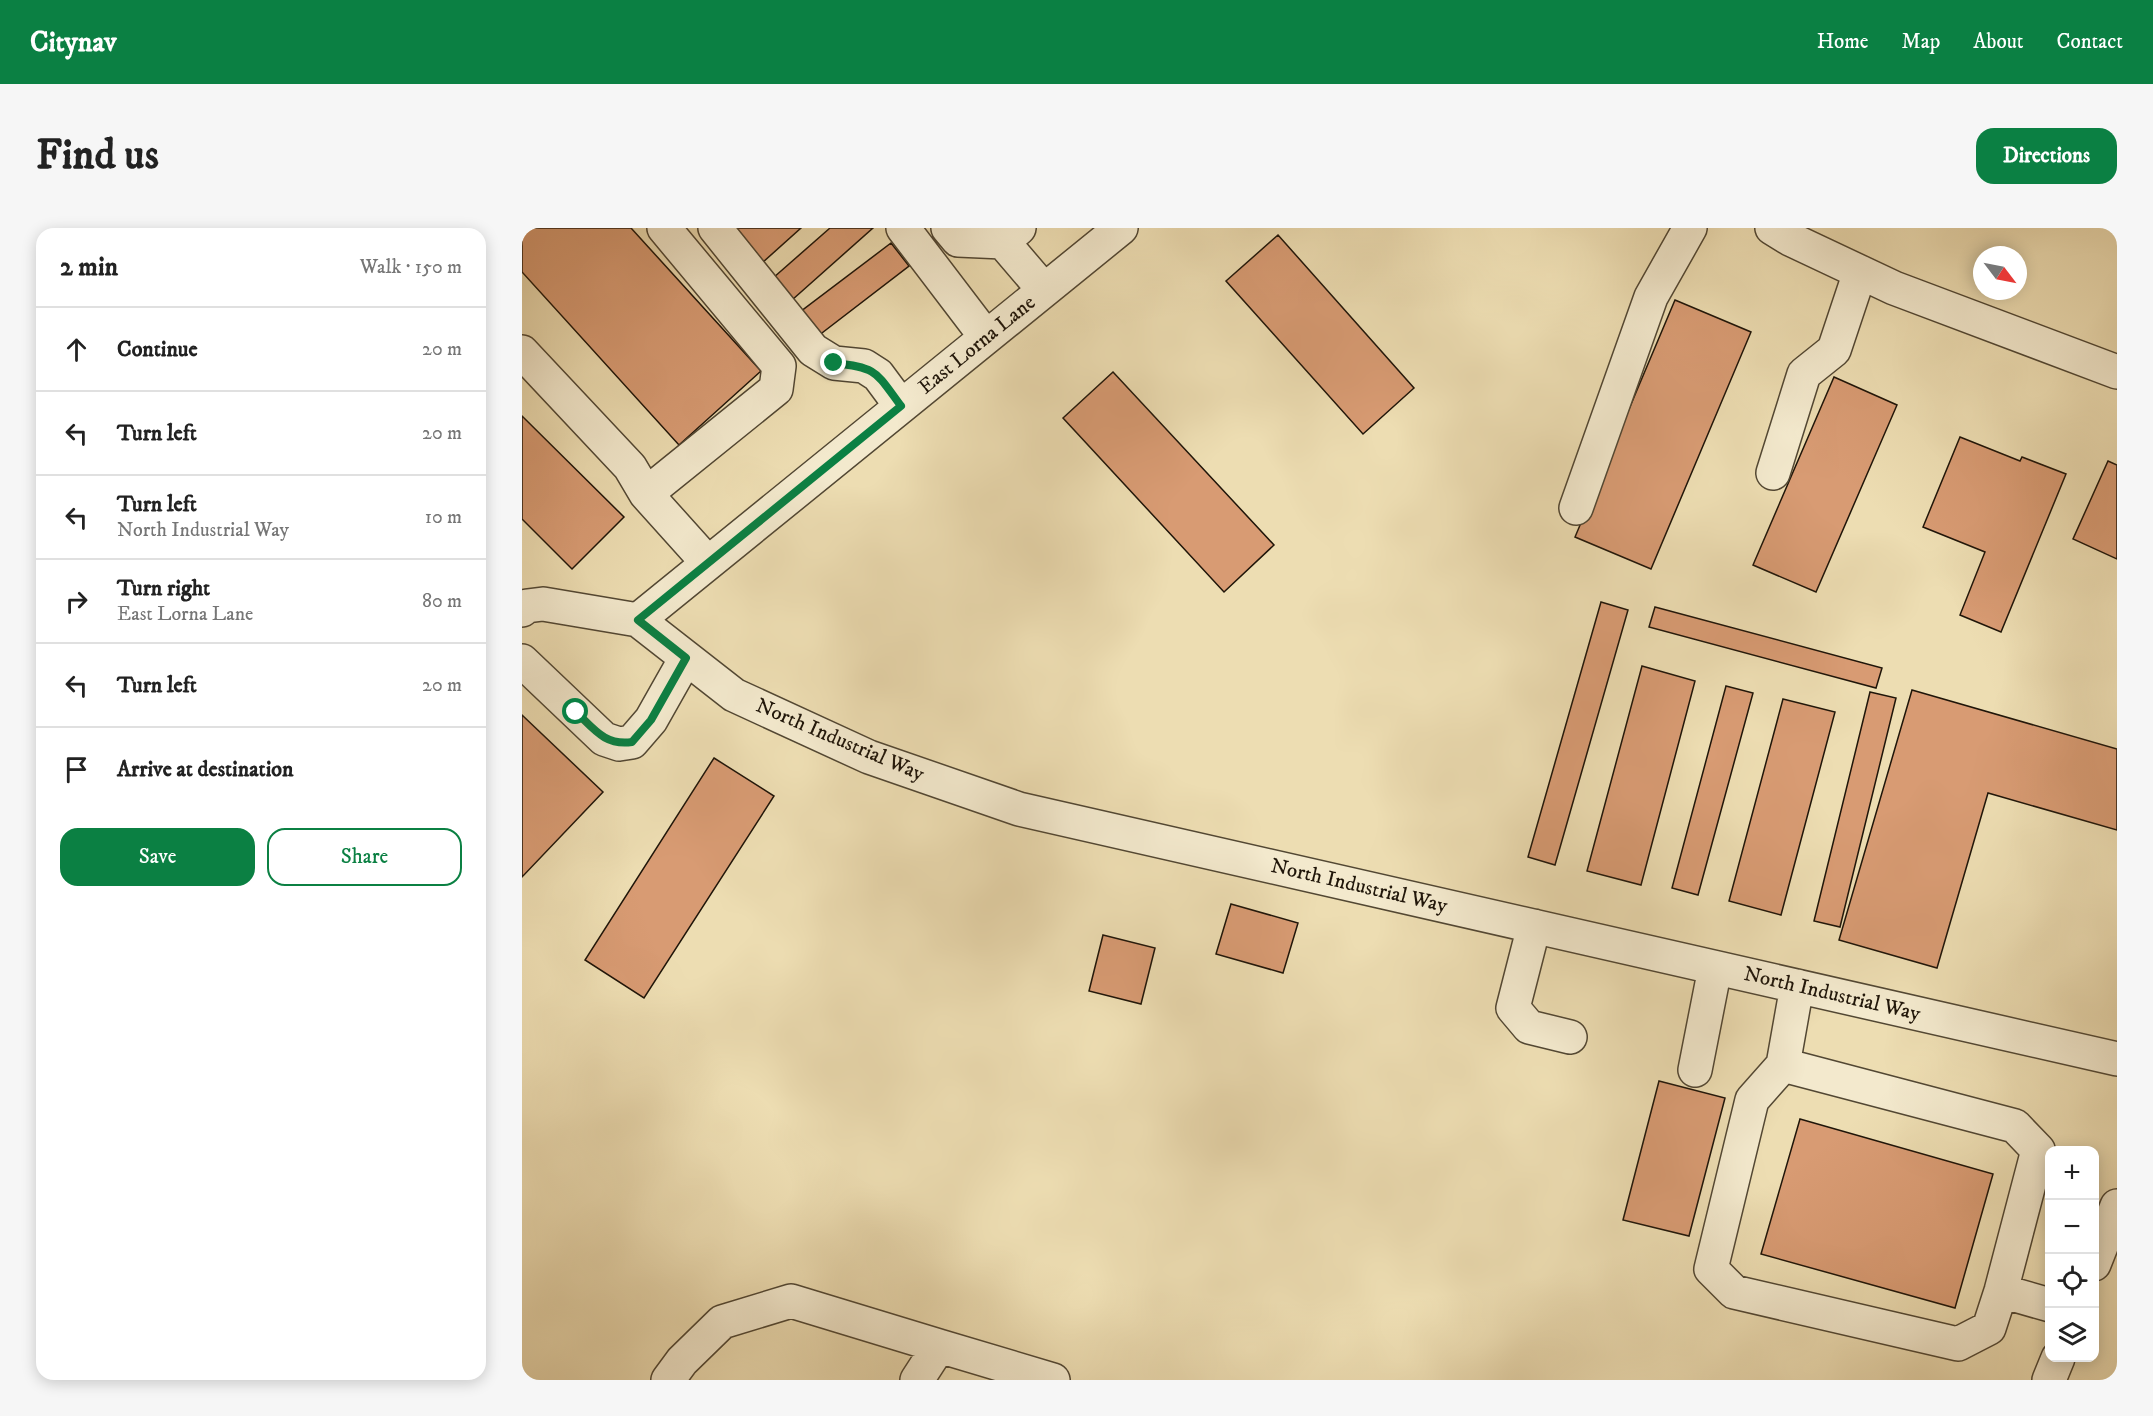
<!DOCTYPE html>
<meta charset="utf-8">
<style>
body{margin:0;font-family:"IM FELL DW Pica",serif;background:#f6f6f6;color:#222}
.controls{position:absolute;right:18px;bottom:18px;display:grid;overflow:hidden;border-radius:12px;box-shadow:0 3px 15px #0003}
.controls button{width:54px;height:54px;display:grid;place-items:center;padding:0;border:0;border-bottom:2px solid #e0e0e0;background:#fff;color:#222;font:30px sans-serif}
.compass{position:absolute;left:1451px;top:18px;width:54px;height:54px;border-radius:50%;background:#fff;box-shadow:0 3px 15px #0003;rotate:122deg}
.stop{position:absolute;width:18px;height:18px;margin:-14px;border:4px solid #0b8043;border-radius:50%;background:#fff}
.stop.end{background:#0b8043;border-color:#fff;box-shadow:0 2px 6px #0008}
.list{margin:0;padding:0;list-style:none}
h2{display:flex;justify-content:space-between;align-items:center;height:78px;margin:0;padding:0 24px;font-size:26px}
h2 small{font-size:20px;font-weight:400;color:#767676}
.list li{display:grid;grid-template-columns:39px 1fr auto;gap:18px;align-items:center;box-sizing:border-box;height:84px;padding:0 24px;border-top:2px solid #e0e0e0}
.list b{display:block;font-size:22px;white-space:nowrap}
.list p{margin:0;font-size:20px;white-space:nowrap;color:#767676}
.list em{font-size:20px;font-style:normal;color:#767676}
.actions{display:flex;gap:12px;padding:18px 24px}
.actions a{flex:1;padding:14px 0;border:2px solid #0b8043;border-radius:18px;text-align:center;font-size:21px;color:#0b8043}
.actions .main{background:#0b8043;color:#fff}
.icon{flex:none;width:33px;height:33px;fill:none;stroke:currentColor;stroke-width:2;stroke-linecap:round;stroke-linejoin:round}
.map{position:relative;flex:none;width:1595px;height:1152px;overflow:hidden;border-radius:18px}
header{display:flex;align-items:center;gap:36px;box-sizing:border-box;height:84px;padding:0 30px;background:#0b8043;color:#fff}
header strong{font-size:28px}
nav{display:flex;gap:33px;margin-inline-start:auto;font-size:21px}
.intro{display:flex;align-items:center;justify-content:space-between;box-sizing:border-box;height:144px;padding:0 36px}
h1{margin:0;font-size:42px}
.button{padding:15px 27px;border-radius:18px;background:#0b8043;color:#fff;font-size:21px;font-weight:700}
main{display:flex;gap:36px;padding:0 36px}
aside{flex:1;background:#fff;border-radius:18px;box-shadow:0 3px 15px #0003}
.map>svg:first-child{display:block}
</style>
<header>
<strong>Citynav</strong>
<nav><a>Home</a><a>Map</a><a>About</a><a>Contact</a></nav>
</header>
<div class="intro"><h1>Find us</h1><a class="button">Directions</a></div>
<main>
<aside>
<h2>2 min<small>Walk · 150 m</small></h2>
<ul class="list">
<li><svg class="icon" aria-label="ahead" viewBox="0 0 24 24"><path d="M12 20V5M6 11l6-6 6 6"/></svg><div><b>Continue</b></div><em>20 m</em></li>
<li><svg class="icon" aria-label="left" viewBox="0 0 24 24"><path d="M17 20v-9H6M10 6l-5 5 5 5"/></svg><div><b>Turn left</b></div><em>20 m</em></li>
<li><svg class="icon" aria-label="left" viewBox="0 0 24 24"><path d="M17 20v-9H6M10 6l-5 5 5 5"/></svg><div><b>Turn left</b><p>North Industrial Way</p></div><em>10 m</em></li>
<li><svg class="icon" aria-label="right" viewBox="0 0 24 24"><path d="M7 20v-9h11M14 6l5 5-5 5"/></svg><div><b>Turn right</b><p>East Lorna Lane</p></div><em>80 m</em></li>
<li><svg class="icon" aria-label="left" viewBox="0 0 24 24"><path d="M17 20v-9H6M10 6l-5 5 5 5"/></svg><div><b>Turn left</b></div><em>20 m</em></li>
<li><svg class="icon" aria-label="arrive" viewBox="0 0 24 24"><path d="M6 21V4h12l-3 4 3 4H6"/></svg><div><b>Arrive at destination</b></div></li>
</ul>
<div class="actions"><a class="main">Save</a><a>Share</a></div>
</aside>
<div class="map">
<svg width="1595" height="1152" viewBox="0 0 1595 1152">
<rect width="100%" height="100%" fill="#edddb2"/>
<filter id="stains"><feTurbulence type="fractalNoise" baseFrequency=".00333" numOctaves="4"/><feColorMatrix values="0 0 0 0 .2 0 0 0 0 .09 0 0 0 0 .02 0 0 0 .5 -.17"/></filter>
<radialGradient id="worn" r=".72"><stop offset=".6" stop-color="#630" stop-opacity="0"/><stop offset="1" stop-color="#630" stop-opacity=".3"/></radialGradient>
<!-- building -->
<path fill="#d89b73" stroke="#1f1509" stroke-width="1.5" d="M0 0H109L239 143 157 217 0 44Z
M209 0H279L240 35Z
M308 0H351L270 72 251 50Z
M756 7 892 160 841 206 704 53Z
M369 15 387 38 296 108 278 84Z
M1153 72 1229 104 1129 341 1053 309Z
M591 144 752 317 702 364 541 190Z
M1312 149 1375 177 1294 364 1231 337Z
M0 188 102 289 50 341 0 291Z
M1438 209 1498 233 1500 229 1544 246 1479 404 1438 387 1463 324 1401 299Z
M1586 233 1595 237V331L1551 311Z
M1079 374 1106 382 1033 637 1006 629Z
M1133 379 1360 440 1354 460 1127 399Z
M1120 438 1173 453 1119 657 1065 643Z
M1204 458 1231 465 1176 667 1150 660Z
M1390 462 1595 521V602L1466 565 1415 740 1317 712Z
M1348 464 1374 470 1318 699 1292 693Z
M1261 471 1313 484 1259 687 1207 673Z
M0 487 81 564 0 649Z
M192 530 252 568 122 770 63 732Z
M709 676 776 695 761 745 694 726Z
M581 707 633 720 619 776 567 763Z
M1137 853 1203 870 1167 1008 1101 992Z
M1278 891 1471 946 1433 1080 1239 1026Z"/>
<g fill="none" stroke-linecap="round" stroke-linejoin="round">
<!-- minor casing -->
<g stroke="#524733" stroke-width="36">
<path id="minor" d="M193 0 291 122 312 135 342 138 356 147 379 178
M381 0 464 109
M426 0 436 12 481 14 497 0
M1250 0 1268 11 1372 60 1595 144
M481 14 522 62
M0 124 108 239 124 266 186 335
M1251 245 1282 146 1312 122 1338 44
M124 266 254 161 257 138 142 0
M1054 280 1129 69 1168 0
M0 382 5 378 21 376 116 392 212 467 347 529 497 581 1595 831
M116 392 599 0
M0 433 82 511 97 516 110 514 129 492 164 430
M1012 698 991 780 1007 799 1048 809
M1261 837 1493 898 1516 922 1479 1063 1467 1100 1436 1116 1212 1064 1189 1041 1230 872Z
M1261 837 1275 758
M1173 842 1193 740
M1572 1036 1595 978
M1479 1063 1528 1077
M146 1152 160 1133 200 1094 269 1073 417 1118
M395 1152 417 1118 531 1152
M1527 1152 1536 1130"/>
</g>
<!-- minor -->
<use href="#minor" stroke="#f3e9cd" stroke-width="33"/>
</g>
<g fill="none" stroke-linecap="round" stroke-linejoin="round">
<!-- route -->
<path stroke="#0b8043" stroke-width="8" d="M54 484C72 501 83 518 110 514L129 492 164 430 116 392 379 178C353 143 356 140 312 135"/>
</g>
<g text-anchor="middle" dominant-baseline="central" stroke-width="4.5" stroke-linejoin="round" paint-order="stroke">
<!-- street labels -->
<g font-size="21" fill="#1f1509" stroke="#f3e9cd">
<text transform="translate(455 117) rotate(-39)">East Lorna Lane</text>
<text transform="translate(318 512) rotate(23)">North Industrial Way</text>
<text transform="translate(837 658) rotate(13)">North Industrial Way</text>
<text transform="translate(1310 766) rotate(13)">North Industrial Way</text>
</g>
</g>
<rect width="100%" height="100%" filter="url(#stains)"/>
<rect width="100%" height="100%" fill="url(#worn)"/>
</svg>
<div class="controls">
<button>+</button>
<button>−</button>
<button><svg class="icon" aria-label="locate" viewBox="0 0 24 24"><circle cx="12" cy="12" r="6"/><path d="M12 2v4M12 18v4M2 12h4M18 12h4"/></svg></button>
<button><svg class="icon" aria-label="layers" viewBox="0 0 24 24"><path d="M12 4l9 5-9 5-9-5zM3 14l9 5 9-5"/></svg></button>
</div>
<svg class="compass" viewBox="-18 -18 36 36"><path d="M0-13l5 13h-10z" fill="#e53935"/><path d="M0 13l5-13h-10z" fill="#767676"/></svg>
<div class="stop" style="left:54px;top:484px"></div>
<div class="stop end" style="left:312px;top:135px"></div>
</div>
</main>
